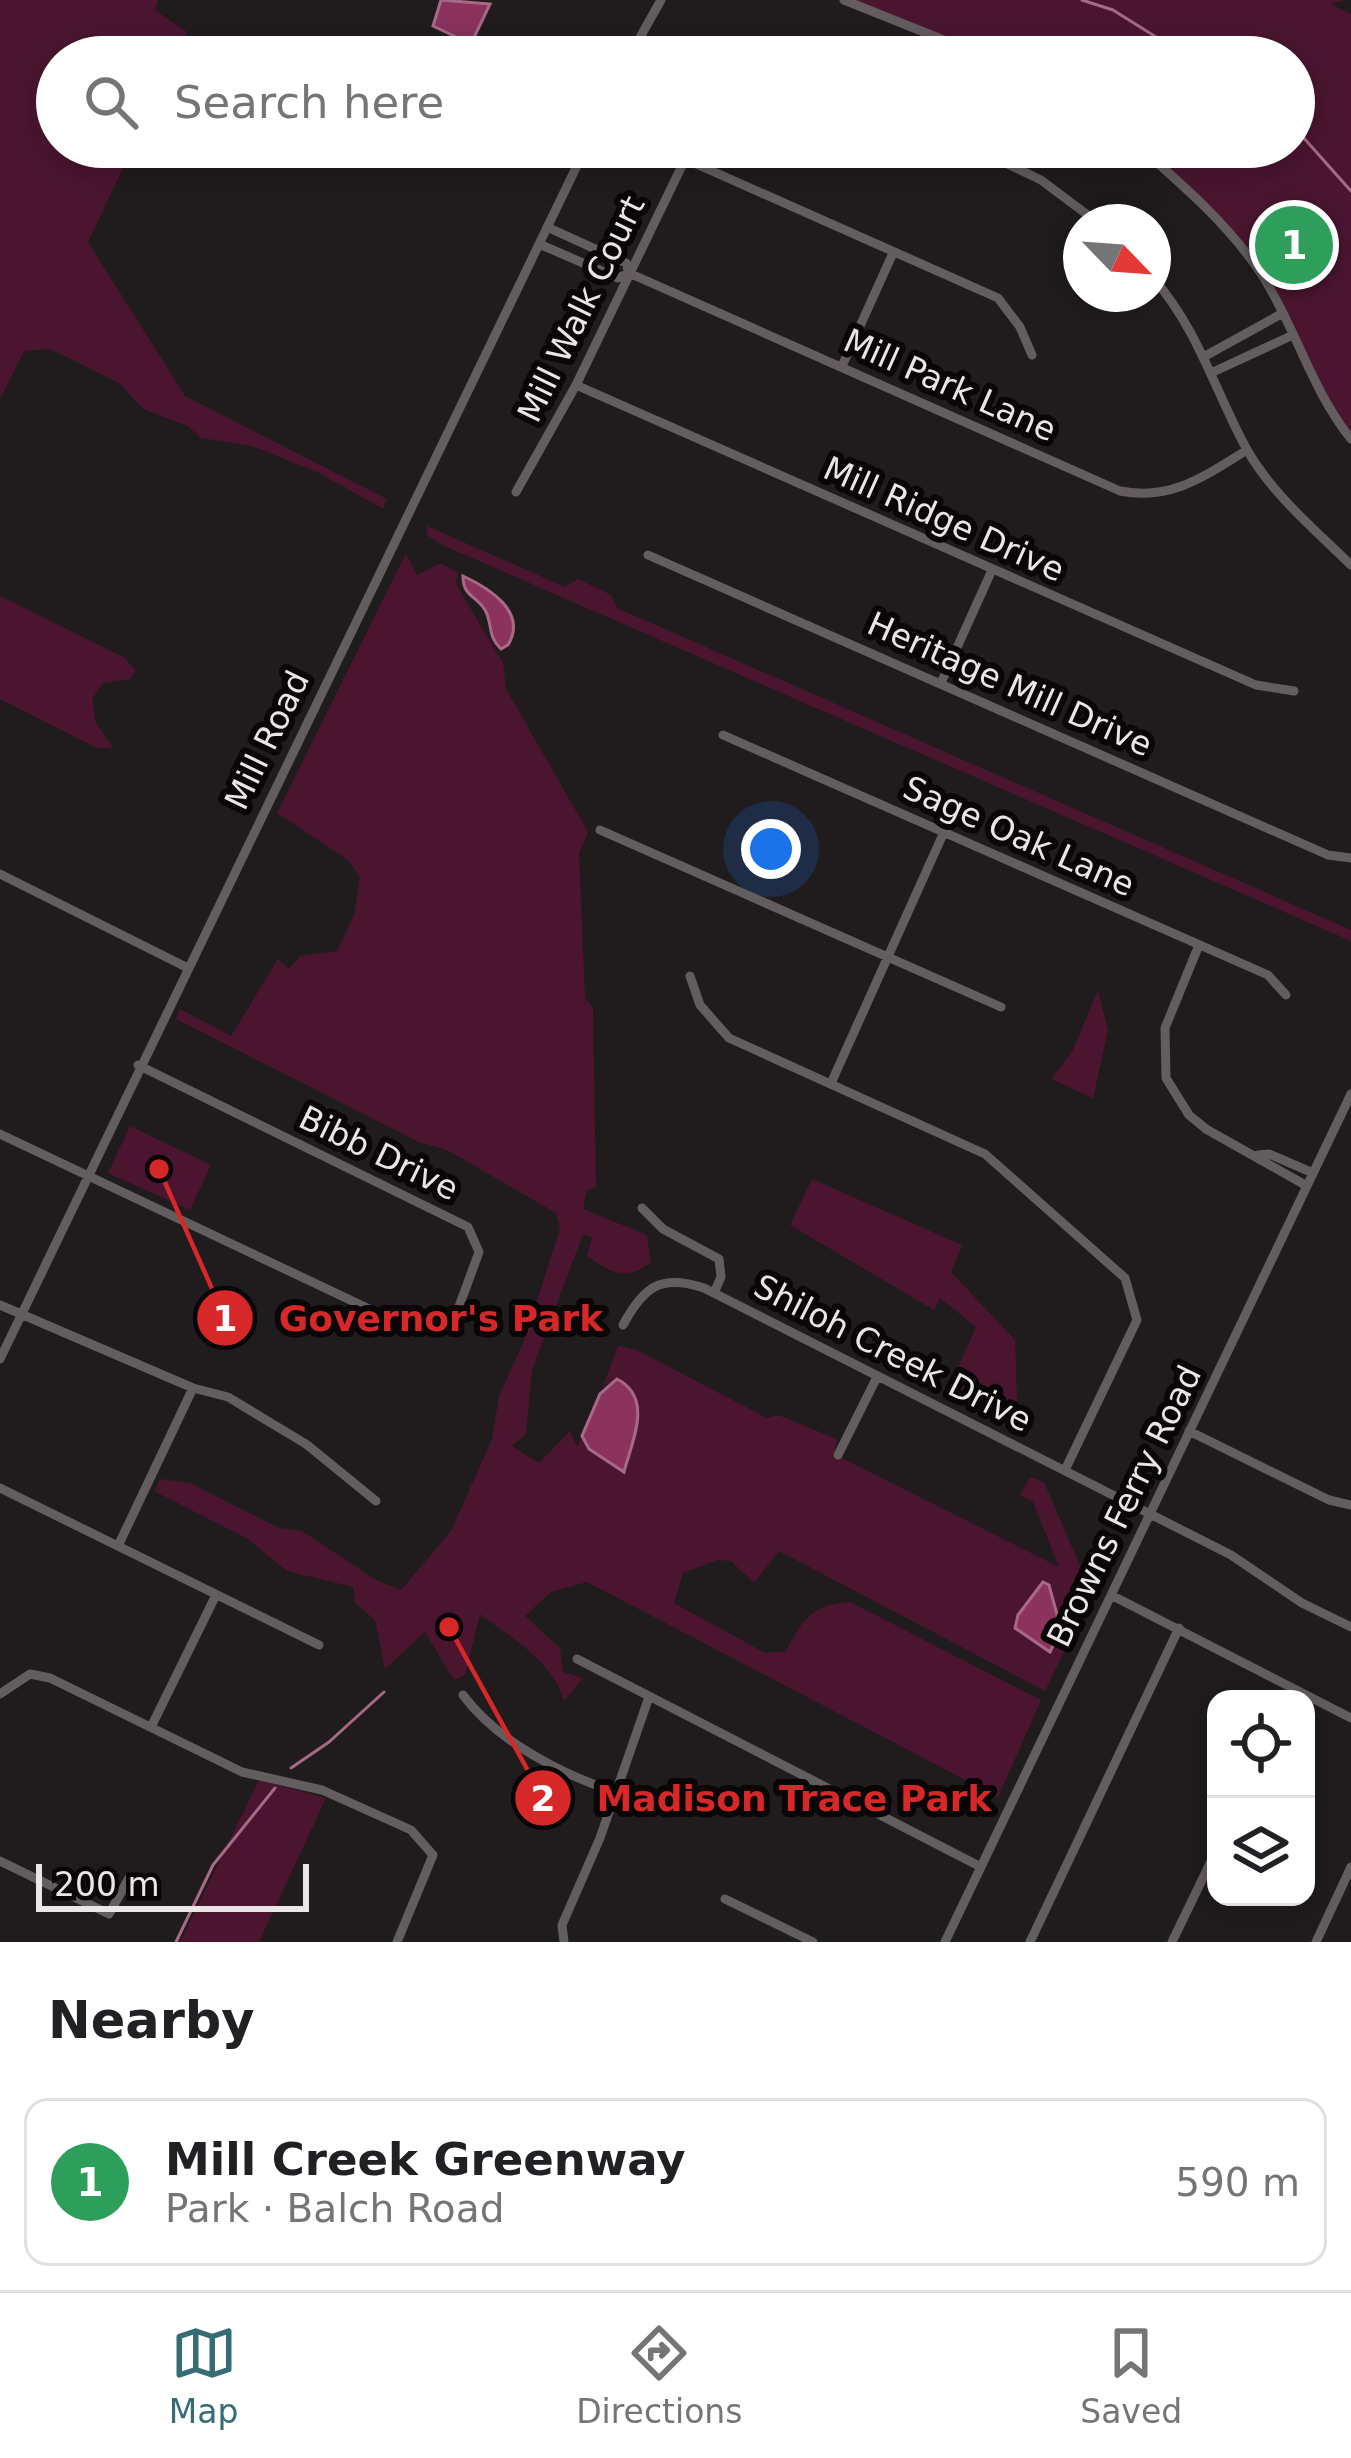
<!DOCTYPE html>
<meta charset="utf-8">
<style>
body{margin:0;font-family:"DejaVu Sans",sans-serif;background:#f6f6f6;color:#202124}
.controls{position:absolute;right:36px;bottom:36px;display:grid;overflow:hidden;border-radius:24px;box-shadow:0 6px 30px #0003}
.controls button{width:108px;height:108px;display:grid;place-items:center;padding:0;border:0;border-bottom:3px solid #e0e0e0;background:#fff;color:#202124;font:60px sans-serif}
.compass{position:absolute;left:1063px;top:204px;width:108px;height:108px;border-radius:50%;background:#fff;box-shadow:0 6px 30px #0003;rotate:115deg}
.scale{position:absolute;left:36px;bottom:30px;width:273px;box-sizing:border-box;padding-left:12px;border:6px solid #eae6e7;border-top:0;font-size:33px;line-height:42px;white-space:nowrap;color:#eae6e7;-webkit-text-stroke:9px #080607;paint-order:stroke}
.you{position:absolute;left:771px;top:849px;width:42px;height:42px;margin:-30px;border:9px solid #fff;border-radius:50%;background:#1a73e8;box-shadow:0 0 0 18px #1a73e833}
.badge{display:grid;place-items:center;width:78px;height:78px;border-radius:50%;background:#366d75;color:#fff;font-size:39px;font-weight:700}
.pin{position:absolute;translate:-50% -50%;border:6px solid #fff;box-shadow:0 3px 12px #0006}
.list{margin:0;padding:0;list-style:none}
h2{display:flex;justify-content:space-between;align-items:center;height:156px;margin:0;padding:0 48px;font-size:51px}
h2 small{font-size:39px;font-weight:400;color:#757577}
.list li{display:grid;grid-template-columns:78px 1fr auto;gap:36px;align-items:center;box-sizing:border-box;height:168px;margin:0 24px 24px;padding:0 24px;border:3px solid #e0e0e0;border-radius:24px}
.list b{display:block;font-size:45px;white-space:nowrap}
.list p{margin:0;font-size:39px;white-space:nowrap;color:#757577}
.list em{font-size:39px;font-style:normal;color:#757577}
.icon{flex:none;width:66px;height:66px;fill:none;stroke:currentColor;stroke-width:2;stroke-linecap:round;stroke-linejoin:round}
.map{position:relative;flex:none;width:1351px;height:1942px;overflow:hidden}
.search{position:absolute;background:#fff;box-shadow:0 6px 30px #0003;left:36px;right:36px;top:36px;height:132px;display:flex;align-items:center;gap:30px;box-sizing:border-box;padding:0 42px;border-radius:66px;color:#757577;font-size:45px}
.sheet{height:348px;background:#fff}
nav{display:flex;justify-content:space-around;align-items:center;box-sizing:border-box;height:168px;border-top:3px solid #e0e0e0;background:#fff;font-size:33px;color:#757577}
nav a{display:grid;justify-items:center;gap:6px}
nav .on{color:#366d75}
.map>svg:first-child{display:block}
</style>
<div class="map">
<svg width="1351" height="1942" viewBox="0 0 1351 1942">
<rect width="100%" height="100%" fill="#201b1d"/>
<!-- green -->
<path fill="#4b1530" d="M0 0H158L155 10 187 32 175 57H57V147H133L88 242 185 396 387 499 383 509 319 473 252 446 201 438 188 426 143 409 119 383 50 349 24 351 0 399Z
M844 0H1346L1330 4 1351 14V439L1260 272 1216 218 1139 147H1294V57H986Z
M427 526 565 587 578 579 611 595 617 608 1351 930V941L442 545 427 535Z
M406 553 417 575 441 563 458 573 456 584 503 663 506 689 588 832 579 853 585 998 593 1008 596 1187 587 1190 583 1209 647 1235 651 1262C626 1282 611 1273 587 1256L592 1237 583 1234 532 1370 526 1434 512 1446 539 1463 570 1431 577 1447 582 1436 619 1470 626 1468 640 1410 606 1383 600 1394 618 1346 637 1350 767 1418 778 1415 837 1439 834 1454 1059 1567 1033 1502 1020 1495 1030 1477 1044 1482 1092 1594 1045 1691 779 1551 754 1583 731 1561 717 1560 683 1573 674 1603 765 1653 786 1651C803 1619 812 1604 850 1602L1041 1700 998 1797 587 1582 551 1592 525 1616 560 1648 563 1672 583 1678 564 1701C553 1661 511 1638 480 1614L465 1675 454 1680 425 1632 385 1669 375 1620 355 1603 353 1587 287 1571 248 1539 154 1491 160 1479 190 1483 279 1528 302 1531 376 1580 401 1590 451 1531 492 1439 499 1396 524 1341 560 1229 556 1213 447 1150 419 1142 176 1019 180 1009 231 1036 278 959 289 969 300 956 337 951 354 915 360 877 348 860 277 813Z
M0 596 125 658 135 670 131 679 103 683 92 699 96 723 113 748H97L0 699Z
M1098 990 1108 1031 1093 1098 1051 1079 1072 1052Z
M130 1126 211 1165 190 1210 108 1173Z
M812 1179 962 1245 951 1272 1015 1340 1018 1432 945 1396 976 1327 940 1298 934 1310 790 1225Z
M259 1780 326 1798 259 1942H180Z"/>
<!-- water -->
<path fill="#8b335d" stroke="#a86986" stroke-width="3" d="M441 0 490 4 471 44 433 26Z
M463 576C489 588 528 612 508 645L501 649C487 636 493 624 485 610 476 595 463 597 463 576Z
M617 1379C654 1398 632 1441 624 1472L589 1449 582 1436 600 1394Z
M1043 1582 1049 1585 1061 1629 1050 1652 1015 1628 1018 1615Z"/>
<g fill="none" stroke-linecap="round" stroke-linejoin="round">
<!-- stream -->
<path stroke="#a86986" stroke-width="3" d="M1082 0 1113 10 1188 57
M1294 127 1351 191
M291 1768 329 1742 384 1692
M176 1942 213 1865 275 1788"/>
<!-- minor -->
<path stroke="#635d5f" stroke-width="9" d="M844 0 986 57
M629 57 661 0
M972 147 1041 180 1097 222
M1139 147C1183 185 1230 226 1262 275 1296 328 1311 389 1351 439
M685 159 998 298 1020 327 1032 355
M547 227 626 263 629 273 1120 491C1171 501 1205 476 1247 450
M539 244 618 278 629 273
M1153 278C1198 329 1214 389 1246 448 1271 493 1314 529 1351 565
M1207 355 1283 313
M842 366 893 253
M1213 372 1293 335
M576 385 1256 685 1294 691
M516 492 576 385 691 147
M648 555 1328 855 1351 858
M941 683 992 570
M723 735 1268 975 1286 995
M600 830 1001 1007
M0 874 186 967
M1199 945 1165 1028 1166 1078 1189 1115 1206 1129 1307 1186
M690 976 700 1005 729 1038 985 1154 1125 1278 1137 1320 1065 1470
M832 1081 944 832
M0 1134 405 1326 438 1327 457 1312 479 1252 468 1227 138 1065
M1258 1155 1269 1154 1313 1173
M642 1208 663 1229 719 1259 721 1277 714 1293
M0 1305 193 1388 228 1397 306 1444 376 1501
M623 1325C644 1286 661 1274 704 1288L1231 1555 1302 1603 1351 1627
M0 1359 586 147
M1189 1431 1329 1500 1351 1505
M838 1455 877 1377
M0 1488 319 1645
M118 1546 193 1388
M1111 1595 1351 1718
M577 1659 981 1867
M0 1694 30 1674 50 1678 242 1772 322 1790 411 1830 433 1855 397 1942
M463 1695C497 1741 562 1775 616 1792
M152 1725 216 1595
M0 1861 109 1914 129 1878
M725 1899 813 1942
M564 1942 562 1925 600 1838 648 1700
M945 1942 1351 1094
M1030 1942 1179 1628
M1172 1942 1216 1851
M1316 1942 1351 1867"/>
</g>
<g text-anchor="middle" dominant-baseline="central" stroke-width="12" stroke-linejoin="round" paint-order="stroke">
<!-- street labels -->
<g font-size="33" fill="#eae6e7" stroke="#080607">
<text transform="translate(581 309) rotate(-64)">Mill Walk Court</text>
<text transform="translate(950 385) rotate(24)">Mill Park Lane</text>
<text transform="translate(944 519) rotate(24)">Mill Ridge Drive</text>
<text transform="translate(1010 684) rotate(24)">Heritage Mill Drive</text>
<text transform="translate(267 740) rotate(-64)">Mill Road</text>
<text transform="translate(1019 836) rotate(24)">Sage Oak Lane</text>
<text transform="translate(379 1153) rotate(26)">Bibb Drive</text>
<text transform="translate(893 1353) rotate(27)">Shiloh Creek Drive</text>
<text transform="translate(1124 1506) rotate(-64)">Browns Ferry Road</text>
</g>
</g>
<!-- callouts -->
<path fill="none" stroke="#d62828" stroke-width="4.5" d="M159 1169L225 1318M449 1627L543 1798"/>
<g fill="#d62828" stroke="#080607" stroke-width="4.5">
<circle cx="159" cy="1169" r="12"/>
<circle cx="449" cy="1627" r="12"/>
<circle cx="225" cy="1318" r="30"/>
<circle cx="543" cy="1798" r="30"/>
</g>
<g font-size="36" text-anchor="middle" font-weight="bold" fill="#fff">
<text x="225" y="1331">1</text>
<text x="543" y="1811">2</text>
</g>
<g font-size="36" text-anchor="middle" font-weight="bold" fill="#d62828" stroke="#080607" stroke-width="12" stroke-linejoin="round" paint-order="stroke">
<text x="441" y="1331">Governor's Park</text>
<text x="794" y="1811">Madison Trace Park</text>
</g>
</svg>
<div class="controls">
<button><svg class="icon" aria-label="locate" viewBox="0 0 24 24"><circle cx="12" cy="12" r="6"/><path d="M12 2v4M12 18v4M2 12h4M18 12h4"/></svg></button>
<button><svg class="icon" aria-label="layers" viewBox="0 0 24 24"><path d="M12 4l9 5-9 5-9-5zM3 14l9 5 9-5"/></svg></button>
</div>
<svg class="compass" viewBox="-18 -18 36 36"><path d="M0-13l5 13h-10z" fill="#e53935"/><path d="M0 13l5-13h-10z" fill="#757577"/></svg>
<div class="scale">200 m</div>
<div class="you"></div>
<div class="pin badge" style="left:1294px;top:245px;background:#2e9e5b">1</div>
<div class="search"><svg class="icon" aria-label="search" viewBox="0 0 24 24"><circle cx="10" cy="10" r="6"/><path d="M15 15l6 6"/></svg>Search here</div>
</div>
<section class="sheet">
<h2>Nearby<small></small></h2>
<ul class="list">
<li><span class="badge" style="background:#2e9e5b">1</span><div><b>Mill Creek Greenway</b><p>Park · Balch Road</p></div><em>590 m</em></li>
</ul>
</section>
<nav>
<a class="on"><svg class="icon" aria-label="map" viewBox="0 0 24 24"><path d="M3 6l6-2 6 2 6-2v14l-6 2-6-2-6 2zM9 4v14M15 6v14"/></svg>Map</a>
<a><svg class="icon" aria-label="directions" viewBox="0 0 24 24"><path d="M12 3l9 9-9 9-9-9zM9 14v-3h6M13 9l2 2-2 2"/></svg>Directions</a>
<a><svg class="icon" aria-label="saved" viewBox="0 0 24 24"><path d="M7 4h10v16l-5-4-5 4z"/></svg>Saved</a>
</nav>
